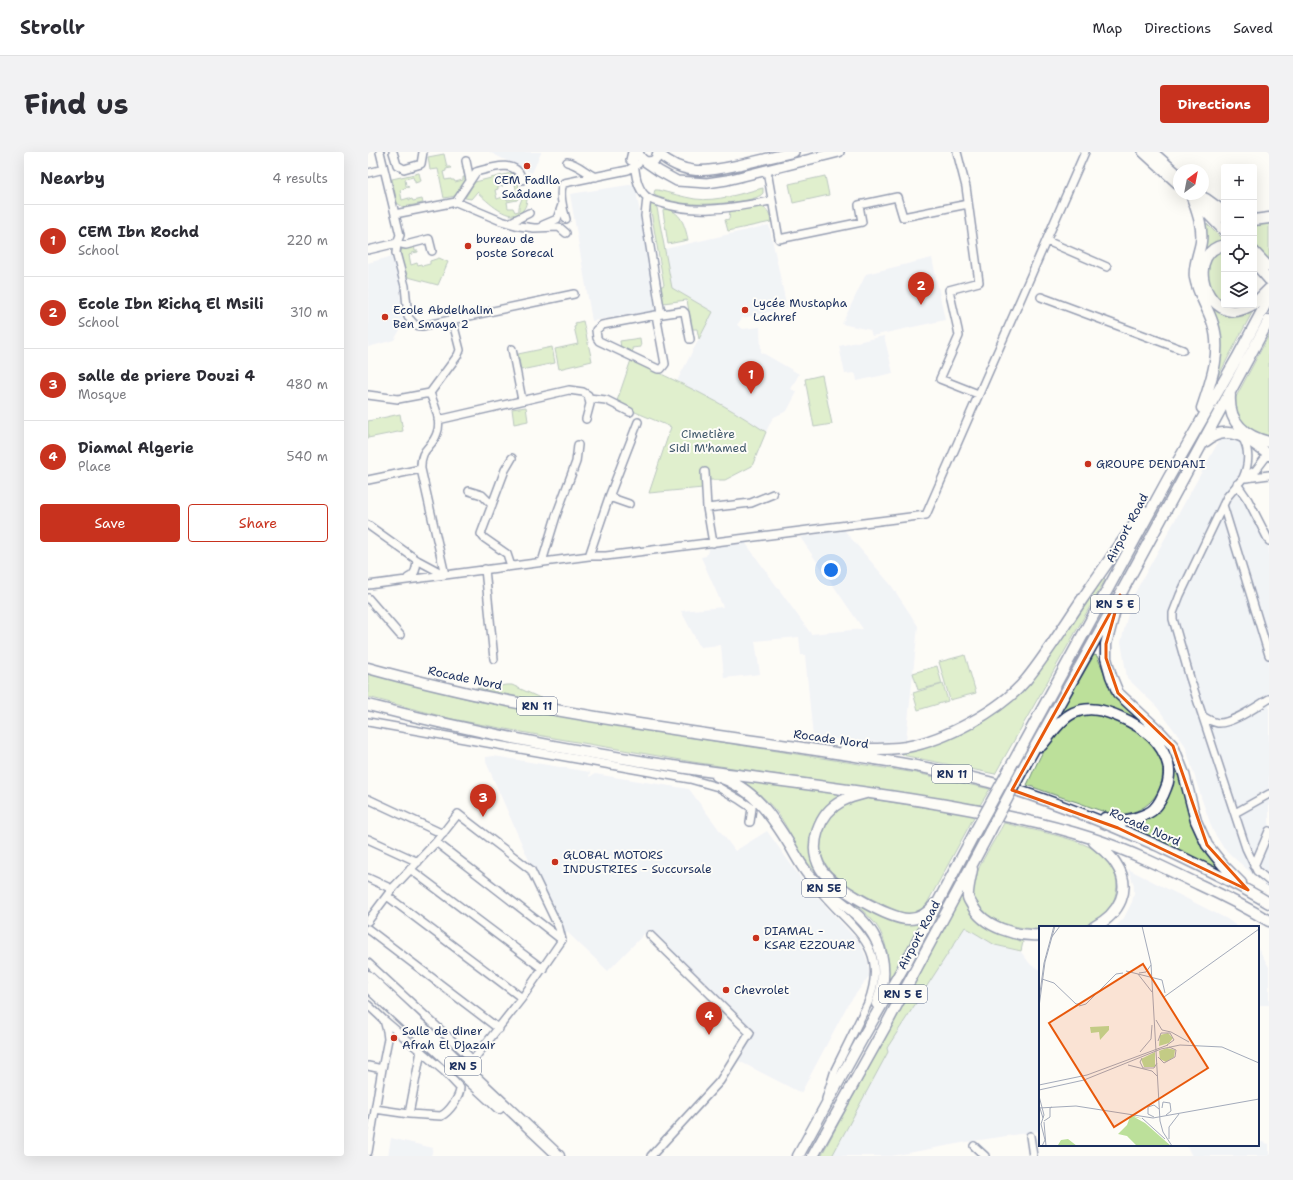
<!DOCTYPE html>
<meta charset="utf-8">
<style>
body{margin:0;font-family:"Shantell Sans",sans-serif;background:#f2f2f3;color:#2b2b33}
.controls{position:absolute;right:12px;top:12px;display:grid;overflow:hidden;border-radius:4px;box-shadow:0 4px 16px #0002}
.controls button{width:36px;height:36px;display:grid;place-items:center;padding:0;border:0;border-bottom:1px solid #e1e1e2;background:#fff;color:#2b2b33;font:20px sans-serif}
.compass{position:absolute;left:805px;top:12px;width:36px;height:36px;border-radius:50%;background:#fff;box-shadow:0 4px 16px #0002;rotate:32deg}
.you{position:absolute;left:463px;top:418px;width:14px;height:14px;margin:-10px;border:3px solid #fff;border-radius:50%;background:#1a73e8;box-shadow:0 0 0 6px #1a73e833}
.badge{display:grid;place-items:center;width:26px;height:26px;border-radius:50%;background:#c8321e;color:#fff;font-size:13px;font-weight:700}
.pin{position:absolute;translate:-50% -33px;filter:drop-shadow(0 1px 2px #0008)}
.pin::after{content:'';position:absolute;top:21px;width:14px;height:12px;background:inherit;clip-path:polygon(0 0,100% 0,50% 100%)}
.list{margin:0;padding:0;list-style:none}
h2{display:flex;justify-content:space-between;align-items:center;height:52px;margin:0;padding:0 16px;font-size:17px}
h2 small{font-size:13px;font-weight:400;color:#7c7c81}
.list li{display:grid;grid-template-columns:26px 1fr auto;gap:12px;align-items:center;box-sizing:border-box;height:72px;padding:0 16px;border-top:1px solid #e1e1e2}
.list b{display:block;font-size:15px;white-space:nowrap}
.list p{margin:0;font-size:13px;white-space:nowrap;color:#7c7c81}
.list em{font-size:13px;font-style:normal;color:#7c7c81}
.actions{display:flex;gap:8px;padding:12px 16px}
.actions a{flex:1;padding:9px 0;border:1px solid #c8321e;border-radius:4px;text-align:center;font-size:14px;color:#c8321e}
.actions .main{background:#c8321e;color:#fff}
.icon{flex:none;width:22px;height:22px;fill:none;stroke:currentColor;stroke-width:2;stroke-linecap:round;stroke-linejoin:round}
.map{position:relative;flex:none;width:901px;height:1004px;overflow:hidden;border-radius:4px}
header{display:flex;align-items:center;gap:24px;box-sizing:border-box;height:56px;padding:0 20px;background:#fff;border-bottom:1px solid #e1e1e2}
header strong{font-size:19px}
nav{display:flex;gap:22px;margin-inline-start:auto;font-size:14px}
.intro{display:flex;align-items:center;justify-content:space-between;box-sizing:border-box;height:96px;padding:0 24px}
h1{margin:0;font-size:28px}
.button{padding:10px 18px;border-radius:4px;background:#c8321e;color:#fff;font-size:14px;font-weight:700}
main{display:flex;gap:24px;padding:0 24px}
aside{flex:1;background:#fff;border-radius:4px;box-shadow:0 4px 16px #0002}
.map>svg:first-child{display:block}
</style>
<header>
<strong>Strollr</strong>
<nav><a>Map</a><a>Directions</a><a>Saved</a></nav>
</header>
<div class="intro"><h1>Find us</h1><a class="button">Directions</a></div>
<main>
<aside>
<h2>Nearby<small>4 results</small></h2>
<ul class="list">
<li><span class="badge">1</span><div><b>CEM Ibn Rochd</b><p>School</p></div><em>220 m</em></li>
<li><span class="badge">2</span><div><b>Ecole Ibn Richq El Msili</b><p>School</p></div><em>310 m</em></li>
<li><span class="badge">3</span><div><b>salle de priere Douzi 4</b><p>Mosque</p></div><em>480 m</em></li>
<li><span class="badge">4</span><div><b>Diamal Algerie</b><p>Place</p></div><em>540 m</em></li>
</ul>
<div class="actions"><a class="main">Save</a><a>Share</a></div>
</aside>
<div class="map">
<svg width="901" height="1004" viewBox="0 0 901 1004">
<rect width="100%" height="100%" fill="#fdfcf7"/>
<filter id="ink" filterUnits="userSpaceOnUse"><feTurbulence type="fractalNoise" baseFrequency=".025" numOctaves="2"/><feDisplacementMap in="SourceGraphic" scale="8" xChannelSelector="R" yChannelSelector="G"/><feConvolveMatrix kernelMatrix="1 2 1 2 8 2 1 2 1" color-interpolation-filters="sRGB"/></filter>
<g filter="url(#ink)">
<!-- built -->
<path fill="#e3eaf4" d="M121 0H173V1L164 21Z
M267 32 288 158 224 169 202 42Z
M401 73 419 156 374 166 369 173 375 177 392 175 393 200 431 222 423 237 429 240 419 259 406 265 403 269 398 280 379 267 309 229 345 160 304 136 297 97Z
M25 104 31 126 35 173 26 188 0 195V111Z
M564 106 577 168 504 184 502 178 474 172 498 122Z
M516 184 525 221 489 229 488 223 486 221 477 222 471 194Z
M853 285H862L872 289 877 299 876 319 878 337 901 397V736L866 706 855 695 845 679 834 648 817 593 789 555 759 526 753 490 764 446Z
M476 378 523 433 550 474 538 588 514 590 490 589 445 585 437 503H433L431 485 387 489 392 522 356 526 353 493 332 495 313 459 355 455 333 405 338 404 341 396 377 390 443 482 495 477 432 385Z
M126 604 222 620 221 625 227 622 321 637 367 699 399 679 437 732 492 791 500 810 501 824 479 854 433 941 371 909 387 880 372 864 281 777 240 819 199 780 197 783 191 777 118 610V605Z
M760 717 859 767 870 775H747L756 766 764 750 766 741V733Z
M597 774 627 793 653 800 663 813 672 818V979L599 990 524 1004H464L520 898 519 896Z
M890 796 901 815V853H890Z
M23 986 65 996 63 1004H20Z
M890 989 901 992V1004H824L818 993H890Z"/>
<!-- green -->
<path fill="#bce09a" stroke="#6c887c" d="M76 2 79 15H82L83 16 78 17V19L75 20 77 28 83 27V28H86L87 30 95 28V25H97L94 14 96 13 99 28 87 44 76 46 70 17 62 18 60 5Z
M51 21 53 29 47 31V28H46L45 25 37 27 38 34 41 35 36 36 35 37 32 38 34 48 41 46V48L44 47 45 49 54 47 55 51 35 55 29 51 24 27Z
M143 21 147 23 149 27 142 29 139 24 130 26 132 34H135L130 35V37L127 38 129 47 135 45V47L139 46V48L148 46V43L149 42 147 32 150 31 152 44 149 48 139 50 140 56H145L147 60 151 59C150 52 155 48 155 41L160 40C159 46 159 54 155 58 143 74 118 48 109 40L103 47 97 46 107 30Z
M457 24 461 43 425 51 421 32Z
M395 36V41C389 51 335 53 322 52 310 51 299 48 288 44L286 41 287 38H290C302 41 315 45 327 47 349 50 374 41 395 36Z
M284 50 286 51 289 56 304 136 345 160 331 187 329 177H324L319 148 295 151 292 135 296 133 282 54Z
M393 55C401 57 402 63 403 70L360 79 357 68 361 67 362 59Z
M296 57C313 58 317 74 320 88L300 92 295 59Z
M834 67 856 89C849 92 842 94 838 100 820 121 839 163 867 163 874 163 880 159 887 155L846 232 851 208 852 196 849 172 833 138 830 126V113L836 85Z
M901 70V110L886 95V72Z
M46 93 47 99H50V100L44 101V102L41 103 43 113 49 111 50 113 53 112 54 114 62 112V109L71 106 80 110 70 133 40 125C38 119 30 103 34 97 36 94 42 94 46 93Z
M856 98V152C838 140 829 106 856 98Z
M215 169 224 209 191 217 187 197 210 192 206 175 208 174 207 171Z
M901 183V284C879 280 865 269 868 245Z
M272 186 273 195 264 196 265 201 253 196 252 189Z
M184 195 187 211 153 218 150 202Z
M263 208C309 229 356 251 398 280L384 314 357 328H334L335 336 281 341 303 275 248 252Z
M454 223 464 272 446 275 437 227Z
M158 255 160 269 146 272 144 257Z
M32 262 35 279 0 286V269Z
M736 425 737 428 627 622 534 603 535 598C556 592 580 589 599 578 616 569 642 550 655 536 686 502 711 463 736 425Z
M597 503 608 541 582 548 571 510Z
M726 503 729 504 740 530 792 584 806 604 855 718 854 719 762 675 784 664 793 655 802 604 743 557 730 553H713L692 562Z
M569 514 574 532 550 538 545 521Z
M0 522 113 550 264 576 548 621 622 637 612 653 325 610 186 586 84 567 0 545Z
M575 532 580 549 550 558 545 541Z
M138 533H144L170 545 192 553 107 536H121Z
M726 562C733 564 740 565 747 568 755 571 780 586 785 593 807 621 789 661 753 662 738 662 723 655 709 650 692 645 676 639 659 633 670 610 682 576 707 565 712 563 720 563 726 562Z
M371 627 482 642 469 646 460 653 447 672 444 682 443 692V707L445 715 456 727 509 760 557 765 520 832C521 813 521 797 512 779 502 760 479 748 463 734 452 726 442 714 434 703 426 691 421 678 413 666 402 650 387 637 371 627Z
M496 646 607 663 556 757C552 759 547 762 542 762 530 762 480 735 470 727 465 722 458 714 455 707 450 696 452 682 457 672 466 653 478 650 496 646Z
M636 671C663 678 701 684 724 696 762 716 754 762 715 774 702 777 685 775 672 775V778C645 775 595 768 606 729 611 711 627 688 636 671Z
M595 741C601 775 627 780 655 790L653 799 627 793 597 775 519 896 520 900 464 1004H453Z"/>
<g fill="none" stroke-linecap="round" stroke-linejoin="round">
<!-- minor casing -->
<g stroke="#1b2f5e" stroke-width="10">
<path id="minor" d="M12 0 32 83 29 91 28 101 37 134 40 165 47 173 54 174 206 142
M25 0 29 13 36 17 53 12 55 0
M589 0 598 35 611 130 581 138 590 178 591 184 572 227 610 242
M265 2C267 15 267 31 275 41 279 47 286 49 293 51 329 63 367 55 403 49
M98 9 102 28
M199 10C210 12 218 21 228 25
M399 19 411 87 494 70 491 53 529 45 535 65 600 52
M0 21 16 17
M279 46 277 64 293 162
M88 50 108 20C123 16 149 6 154 28
M27 62 88 50 133 69 151 74 166 76 191 75 198 81
M198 67C195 58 190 38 196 31L260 18 270 12
M141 71 161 61
M175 73 189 67 194 53
M679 89 739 115
M0 98 29 91 38 93 61 87 64 99
M673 145 815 198
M288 163 297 212 293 217H290L231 189 229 186 228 178 234 173 288 163 315 159 317 161 322 187
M144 197 154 248
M0 243 30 247 62 241 90 203 92 198 84 167
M221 246 238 248 262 260
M70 268 201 238 215 240 220 243 222 252 218 267
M874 285C882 298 881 312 875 326
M901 301 888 318 875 326 859 345 812 443 805 461V467L822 526 878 696 889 719 901 729
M337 320 339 356 345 391
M878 326 901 323
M0 328 53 317
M869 332 880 348 901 389
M101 339 114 343 124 353
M241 345 261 352
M855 353 901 503
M339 356 383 351 405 342
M0 373 49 408 77 423 221 404H238L558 363 717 0
M221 404 241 345 270 270
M174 410 188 364 208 310 210 293
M143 414 139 402 116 386 113 382 137 318 144 306
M117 417 126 507
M40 426C48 422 48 417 49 408
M0 433 77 423 53 317C52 295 64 297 69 281 74 269 66 252 62 241
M0 446 32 483
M836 565C841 568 845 570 850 571 864 572 889 554 901 547
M0 570 322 627 350 635 372 648 384 656 382 670
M0 647 75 682
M867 661 901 642
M0 687 50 710
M68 690 194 788
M886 714 901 679
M42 717 175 817
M0 726 24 737
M450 736C481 776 523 792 500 851L467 918 458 947
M19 744 154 846
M0 769 24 737 68 690 90 662 163 718 191 776 194 788 154 846 98 917
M0 777 131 877
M282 783 382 881 352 929 283 1004
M0 811 105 908
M0 853 16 868 19 879 20 887 14 917 0 1000
M0 914 14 917
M7 957 41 962 73 964C81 960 92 945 92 936L77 920 16 868
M41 962 53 899
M662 984 665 1004
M606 994 617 1004"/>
</g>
<!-- major casing -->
<g stroke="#1b2f5e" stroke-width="12">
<path id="major" d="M270 0C273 9 280 13 288 7L290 0
M775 0 811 33
M785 0 811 23
M290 1C317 26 342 19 375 12 392 8 409 4 426 0
M263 8 265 0
M278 10 291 19 309 29 339 31 359 28 471 0
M832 42 856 66
M824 46 856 79
M886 99 901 115
M886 111 901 128"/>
</g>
<!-- highway casing -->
<g stroke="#1b2f5e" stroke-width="13">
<path id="highway" d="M824 45C829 60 835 74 833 90 831 102 825 114 827 126 830 142 840 156 845 172 854 200 843 229 834 256
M838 47 856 60
M886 68 901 66
M856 93C821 100 833 155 864 159 871 160 878 156 884 153
M886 152 901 137
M862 243C860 270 876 284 901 290
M838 289C860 270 882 288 901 303
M746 462 738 492V506L743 524 750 541 792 580 805 594 816 622 828 669 839 693 855 713 873 731
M0 516C35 526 70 534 105 542 210 564 316 579 421 594 488 604 555 613 621 630 678 646 734 669 788 693 826 711 865 729 901 751
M0 553C109 581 220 602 331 618 411 629 492 638 572 652 623 661 674 670 723 686 760 698 795 715 830 732 854 743 878 755 901 769
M673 594C682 584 692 567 705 561 721 554 736 558 752 565 773 574 794 589 800 612 802 619 801 630 798 636 795 644 792 651 786 657 780 663 761 669 752 669 747 668 742 667 737 666
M477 597C497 597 518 598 538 595 577 588 632 559 658 528 679 502 696 474 715 446 735 417 755 388 776 359
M657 613 752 443 901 168
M641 618 801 325 869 206 901 146
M349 624C386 636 404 664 423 695 428 704 433 713 439 721 460 745 494 758 508 788 518 809 517 831 509 852
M498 641C490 643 482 645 474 649 451 661 439 694 453 717 463 734 522 768 541 767 552 767 561 760 567 752
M726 690C734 697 743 703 748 712 765 737 751 762 726 775
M604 717C603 724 599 738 600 745 600 747 603 751 604 753 615 775 649 785 672 783
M0 824 191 1004
M0 835 131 956
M430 1004 494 887 540 807 607 680
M445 1004 517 875 622 679"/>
</g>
<!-- minor -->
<use href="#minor" stroke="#fdfcf7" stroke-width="7"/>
<!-- major -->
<use href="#major" stroke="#fdfcf7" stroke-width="9"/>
<!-- highway -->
<use href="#highway" stroke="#fdfcf7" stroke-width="10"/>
<!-- highway-bridge casing -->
<g stroke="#1b2f5e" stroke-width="13" stroke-linecap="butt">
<path id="highway-bridge" d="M622 679 657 613
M607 680 641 618"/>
</g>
<!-- highway-bridge -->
<use href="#highway-bridge" stroke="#fdfcf7" stroke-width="10"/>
</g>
</g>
<!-- marked area -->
<path d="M0 0H901V1004H0ZM752 443 738 492V506L750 541 805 594 839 693 880 738 750 676 644 638Z" fill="#fdfcf7" fill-opacity=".55" fill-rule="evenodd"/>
<path fill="none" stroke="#e8590c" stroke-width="3" stroke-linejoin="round" d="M752 443 738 492V506L750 541 805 594 839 693 880 738 750 676 644 638Z"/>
<!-- markers -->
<g fill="#c8321e" stroke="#fdfcf7" stroke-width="1.5">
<circle cx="159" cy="14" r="4"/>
<circle cx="100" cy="94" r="4"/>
<circle cx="377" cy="158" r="4"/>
<circle cx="17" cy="165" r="4"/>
<circle cx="720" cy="312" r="4"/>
<circle cx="187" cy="710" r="4"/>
<circle cx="388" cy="786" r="4"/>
<circle cx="358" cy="838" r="4"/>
<circle cx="26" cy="886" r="4"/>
</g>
<g text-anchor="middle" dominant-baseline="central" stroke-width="4" stroke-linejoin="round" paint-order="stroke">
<!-- shield labels -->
<g fill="#fdfcf7" stroke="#5f6c8c" stroke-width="1">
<rect x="723" y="443" width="48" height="18" rx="3"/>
<rect x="149" y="545" width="40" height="18" rx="3"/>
<rect x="564" y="613" width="40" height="18" rx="3"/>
<rect x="434" y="727" width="44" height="18" rx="3"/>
<rect x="511" y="833" width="48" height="18" rx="3"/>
<rect x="77" y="905" width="36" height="18" rx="3"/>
</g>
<g font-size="11" font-weight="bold" fill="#1b2f5e">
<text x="747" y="452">RN 5 E</text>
<text x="169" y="554">RN 11</text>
<text x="584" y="622">RN 11</text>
<text x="456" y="736">RN 5E</text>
<text x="535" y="842">RN 5 E</text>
<text x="95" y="914">RN 5</text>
</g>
<!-- poi labels -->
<g font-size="12" fill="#1b2f5e" stroke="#fdfcf7" text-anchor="start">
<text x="159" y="28" text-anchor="middle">CEM Fadila<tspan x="159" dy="14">Saâdane</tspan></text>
<text x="108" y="87">bureau de<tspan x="108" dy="14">poste Sorecal</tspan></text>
<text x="385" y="151">Lycée Mustapha<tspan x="385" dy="14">Lachref</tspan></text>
<text x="25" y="158">Ecole Abdelhalim<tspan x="25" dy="14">Ben Smaya 2</tspan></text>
<text x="728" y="312">GROUPE DENDANI</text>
<text x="195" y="703">GLOBAL MOTORS<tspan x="195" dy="14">INDUSTRIES - Succursale</tspan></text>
<text x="396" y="779">DIAMAL -<tspan x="396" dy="14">KSAR EZZOUAR</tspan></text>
<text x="366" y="838">Chevrolet</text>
<text x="34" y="879">Salle de diner<tspan x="34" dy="14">Afrah El Djazair</tspan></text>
</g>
<!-- park labels -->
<g font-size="12" fill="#435b6d" stroke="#fdfcf7">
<text x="340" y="282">Cimetière<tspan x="340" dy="14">Sidi M'hamed</tspan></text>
</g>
<!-- street labels -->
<g font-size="12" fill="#1b2f5e" stroke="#fdfcf7">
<text transform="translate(759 376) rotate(-62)">Airport Road</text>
<text transform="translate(97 526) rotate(12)">Rocade Nord</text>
<text transform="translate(463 587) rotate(8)">Rocade Nord</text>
<text transform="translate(777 675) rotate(24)">Rocade Nord</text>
<text transform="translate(551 783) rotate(-62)">Airport Road</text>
</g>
</g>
<!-- overview -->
<g transform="translate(671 774)">
<rect width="220" height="220" fill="#fdfcf7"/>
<path d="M70 100V104L61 114 60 106 52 107 51 101ZM129 107 134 112 130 117 120 120 121 109ZM128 122 136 124 135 131 127 136 121 133 120 125ZM116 126V141H105L102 133ZM95 190 104 193 95 191 106 197 132 220H98L88 210 79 208 88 199 91 191ZM29 213 38 220 19 219 22 214Z" fill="#bce09a"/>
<path fill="none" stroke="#a3aaba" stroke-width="1" d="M103 0 112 38 121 195 124 206 133 220M12 12 21 0M87 45 123 54 126 67M100 47 107 46 112 39M99 48 113 66M3 53 15 57 37 78H40M125 71 220 3M0 74 5 37 15 0M40 80 47 78 77 48 84 47M0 81 6 36 16 0M117 94 123 104 132 106 150 116M119 115 122 107H131L135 114 128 119M101 126 112 113 113 99M119 131 125 137 136 131 137 124 130 121M103 132 101 136 104 142H115L118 137M89 139 113 145 118 150M0 159 48 149 129 119M0 164 45 154 122 123 141 119 183 121 220 137M0 170 5 189 2 198 6 214 3 220M0 179 4 192M0 182 37 180 114 192 220 173M123 182 124 176 131 177 132 185 127 189M115 191 109 188V181L115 179 120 183M103 192 126 213M5 195 11 191V182L13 181M5 196 7 220M130 213V201L140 188"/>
<path fill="#e8590c" fill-opacity="0.15" stroke="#e8590c" stroke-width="2" d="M104 38 169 142 75 201 10 97Z"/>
<rect width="220" height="220" fill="none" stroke="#1b2f5e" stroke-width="2"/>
</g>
</svg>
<div class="controls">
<button>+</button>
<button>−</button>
<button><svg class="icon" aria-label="locate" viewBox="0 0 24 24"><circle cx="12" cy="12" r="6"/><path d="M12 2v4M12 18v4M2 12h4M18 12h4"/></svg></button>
<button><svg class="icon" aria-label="layers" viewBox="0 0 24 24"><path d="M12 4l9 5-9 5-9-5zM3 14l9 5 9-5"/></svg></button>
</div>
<svg class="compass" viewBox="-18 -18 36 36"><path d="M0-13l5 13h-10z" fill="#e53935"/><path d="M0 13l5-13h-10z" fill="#7c7c81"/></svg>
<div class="you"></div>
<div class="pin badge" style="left:383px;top:242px">1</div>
<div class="pin badge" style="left:553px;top:153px">2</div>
<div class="pin badge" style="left:115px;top:665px">3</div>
<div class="pin badge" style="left:341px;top:883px">4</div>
</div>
</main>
